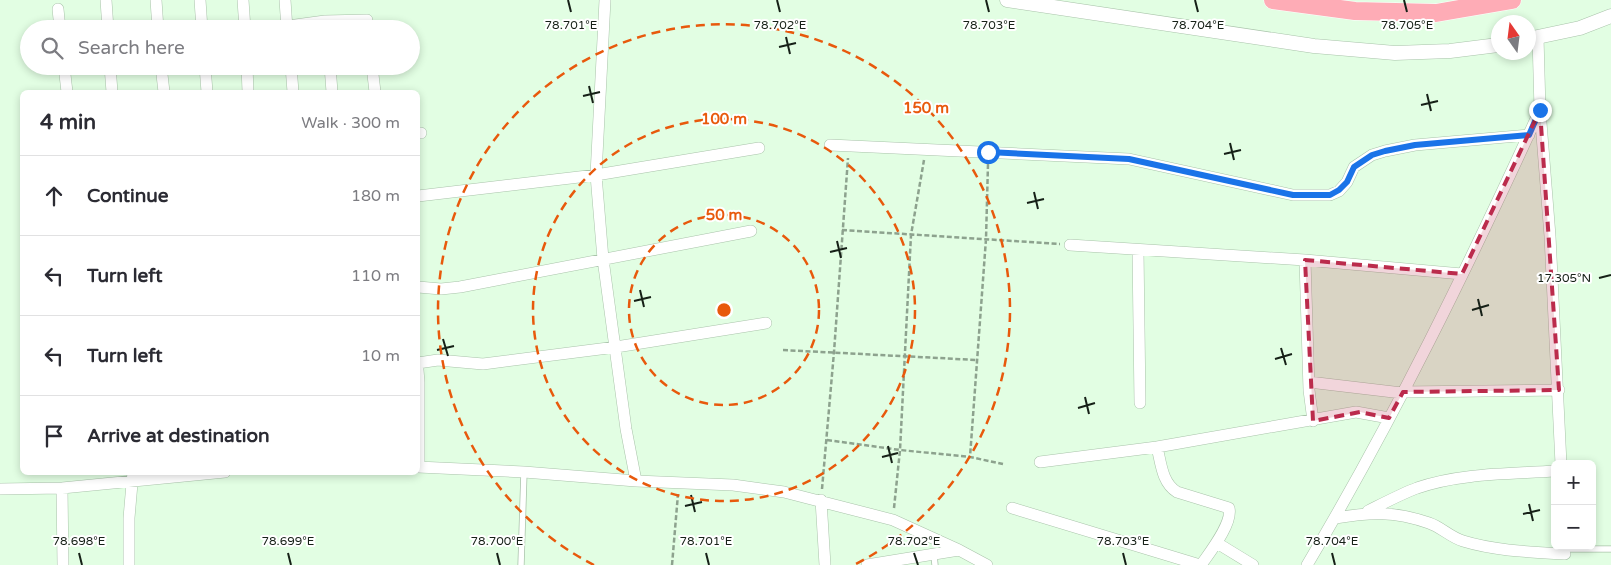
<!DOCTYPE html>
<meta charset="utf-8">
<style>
body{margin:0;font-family:"Varela Round",sans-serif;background:#f2f2f3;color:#2b2b33}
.controls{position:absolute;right:15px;bottom:15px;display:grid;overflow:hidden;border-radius:8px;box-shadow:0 2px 8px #0003}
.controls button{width:45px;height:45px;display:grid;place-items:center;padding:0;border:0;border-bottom:1px solid #e1e1e2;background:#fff;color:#2b2b33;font:25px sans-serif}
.compass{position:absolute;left:1491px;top:15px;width:45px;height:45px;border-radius:50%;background:#fff;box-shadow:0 2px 8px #0003;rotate:346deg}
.stop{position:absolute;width:15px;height:15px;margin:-11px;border:4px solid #1a73e8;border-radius:50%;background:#fff}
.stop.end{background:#1a73e8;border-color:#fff;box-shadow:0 1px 5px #0008}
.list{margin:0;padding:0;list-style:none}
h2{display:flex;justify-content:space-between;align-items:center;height:65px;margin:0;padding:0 20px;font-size:21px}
h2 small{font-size:16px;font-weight:400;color:#7c7c81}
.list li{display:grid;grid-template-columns:32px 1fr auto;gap:15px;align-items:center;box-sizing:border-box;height:80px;padding:0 20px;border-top:1px solid #e1e1e2}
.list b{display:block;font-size:19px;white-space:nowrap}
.list em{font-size:16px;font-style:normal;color:#7c7c81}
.icon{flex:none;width:28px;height:28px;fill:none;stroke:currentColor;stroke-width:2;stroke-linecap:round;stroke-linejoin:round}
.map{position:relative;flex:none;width:1611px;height:565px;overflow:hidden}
.search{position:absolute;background:#fff;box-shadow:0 2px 8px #0003;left:20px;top:20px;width:400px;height:55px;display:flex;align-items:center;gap:12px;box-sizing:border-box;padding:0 18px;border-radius:28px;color:#7c7c81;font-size:19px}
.panel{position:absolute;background:#fff;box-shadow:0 2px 8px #0003;left:20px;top:90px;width:400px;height:385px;border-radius:8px}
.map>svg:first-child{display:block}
</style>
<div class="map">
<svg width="1611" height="565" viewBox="0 0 1611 565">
<rect width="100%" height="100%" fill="#e2fee3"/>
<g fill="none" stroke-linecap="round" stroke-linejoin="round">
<!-- service casing -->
<g stroke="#a9c3aa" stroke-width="7">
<path id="service" d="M1565 549H1611
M934 555 935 565
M521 565 524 472"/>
</g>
<!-- minor casing -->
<g stroke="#a9c3aa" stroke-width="12">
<path id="minor" d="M106 0 108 29
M156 0 158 29
M200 0 202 29
M243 0 245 29
M285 0 287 29
M605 0 596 175 603 259 626 429 636 481
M58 9 60 29
M266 29 325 21 367 20 368 29
M1538 37 1540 110 1550 236 1561 464
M64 66 67 92
M110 66 112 92
M161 66 164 92
M205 66 207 92
M247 66 248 92
M291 66 293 92
M330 66 332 92
M372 66 375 92
M418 133H421
M830 145 1129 159 1293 195H1330L1339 191 1347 182 1354 167 1372 155 1385 151 1415 145 1529 135
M418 196 596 175 759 148
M1070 245 1305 260 1462 274
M1138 250 1140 403
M1305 260 1309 390 1313 421
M418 287 441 289 460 287 751 231
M418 363 438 360 483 364 616 347 766 323
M418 370 419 382V467
M1309 382 1402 393
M1403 392 1559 390
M1157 447C1161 463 1162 483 1177 492L1229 508C1233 523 1210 552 1201 565
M1040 462 1157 447 1356 412 1389 418
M418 467 524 472 636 481 733 485 784 492 893 520 959 550 987 565
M62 488 63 565
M0 489 62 488 225 472
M821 500 825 565
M1012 508 1200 565
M1368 511C1384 503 1401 494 1417 488 1460 473 1510 474 1555 471
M1335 518C1371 512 1394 511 1429 523 1441 527 1450 537 1463 541 1496 551 1531 552 1565 554
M1217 543 1253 565
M129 565V518L133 472
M867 565 959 550
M1307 565C1394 419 1469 265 1540 110"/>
</g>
<!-- tertiary casing -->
<g stroke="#a9c3aa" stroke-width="15">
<path id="tertiary" d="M1007 0 1314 46 1395 53 1450 51 1498 45
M1528 39 1580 28 1611 16"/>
</g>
<!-- trunk casing -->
<g stroke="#fff" stroke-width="19">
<path id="trunk" d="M1273 0 1355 11 1436 13 1512 0"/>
</g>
<!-- path -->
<path stroke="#8da28e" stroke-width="2.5" stroke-dasharray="5 2.5" stroke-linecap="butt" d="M988 164 986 239 970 457 1003 464
M842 230 1060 244
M783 350 977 360
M827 440 900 450 970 457
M822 489 834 352 848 158
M894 508 900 450 911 235 924 160
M672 565 678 494"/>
<!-- service -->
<use href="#service" stroke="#fff" stroke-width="5.5"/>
<!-- minor -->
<use href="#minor" stroke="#fff" stroke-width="11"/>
<!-- tertiary -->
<use href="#tertiary" stroke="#fff" stroke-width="14"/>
<!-- trunk -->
<use href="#trunk" stroke="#feacb6" stroke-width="18"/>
</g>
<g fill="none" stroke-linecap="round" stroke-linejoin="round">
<!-- route -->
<path stroke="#1a73e8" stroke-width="6" d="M988 152 1129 159 1293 195H1330L1339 190 1347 182 1354 167 1372 155 1385 151 1415 145 1529 135 1540 110"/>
</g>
<!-- marked area -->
<path fill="#bb2b4c" fill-opacity="0.2" stroke="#bb2b4c" stroke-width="4" stroke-dasharray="10 6" stroke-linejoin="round" d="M1540 110 1559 390 1403 392 1389 418 1360 412 1313 421 1305 260 1462 274Z"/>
<!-- ticks -->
<path fill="none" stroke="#162017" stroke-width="2" d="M568 0 571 12M777 0 780 12M986 0 989 12M1195 0 1198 12M1404 0 1407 12M786 37 790 54M779 47 796 43M589 86 593 103M1427 94 1431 111M583 96 600 92M1421 105 1438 101M1230 143 1234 160M1224 154 1241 150M1034 192 1038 209M1027 203 1044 199M837 241 841 258M830 252 847 248M1599 278 1611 275M640 290 644 307M1478 299 1482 316M634 301 651 297M1472 310 1489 305M443 339 448 356M1281 348 1286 365M437 350 454 346M1275 359 1292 354M1085 397 1089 414M1078 408 1095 403M888 446 892 463M882 457 898 453M691 495 695 512M1529 504 1533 521M685 506 702 502M1523 514 1540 510M79 553 82 565M288 553 291 565M497 553 500 565M706 553 709 565M914 553 918 565M1123 553 1126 565M1332 553 1335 565"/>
<!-- distance rings -->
<g fill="none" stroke="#e8590c" stroke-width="2.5" stroke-dasharray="9 6">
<circle cx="724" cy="310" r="95"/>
<circle cx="724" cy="310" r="191"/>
<path d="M594 565A286 286 0 1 1 854 565"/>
</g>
<g font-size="12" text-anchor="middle" fill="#162017" stroke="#fff" stroke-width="4" stroke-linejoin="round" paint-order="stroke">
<text x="571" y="29">78.701°E</text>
<text x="780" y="29">78.702°E</text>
<text x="989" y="29">78.703°E</text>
<text x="1198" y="29">78.704°E</text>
<text x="1407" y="29">78.705°E</text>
<text x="1564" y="282">17.305°N</text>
<text x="79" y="545">78.698°E</text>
<text x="288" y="545">78.699°E</text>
<text x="497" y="545">78.700°E</text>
<text x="706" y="545">78.701°E</text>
<text x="914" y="545">78.702°E</text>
<text x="1123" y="545">78.703°E</text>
<text x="1332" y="545">78.704°E</text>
</g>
<circle cx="724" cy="310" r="8" fill="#e8590c" stroke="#fff" stroke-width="2.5"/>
<g font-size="15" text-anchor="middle" font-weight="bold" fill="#e8590c" stroke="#fff" stroke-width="4" stroke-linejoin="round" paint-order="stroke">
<text x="926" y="113">150 m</text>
<text x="724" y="124">100 m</text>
<text x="724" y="220">50 m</text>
</g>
</svg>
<div class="controls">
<button>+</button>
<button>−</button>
</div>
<svg class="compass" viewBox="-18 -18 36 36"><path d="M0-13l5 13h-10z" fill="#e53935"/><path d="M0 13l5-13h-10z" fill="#7c7c81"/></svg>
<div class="stop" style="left:988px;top:152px"></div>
<div class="stop end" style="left:1540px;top:110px"></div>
<div class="search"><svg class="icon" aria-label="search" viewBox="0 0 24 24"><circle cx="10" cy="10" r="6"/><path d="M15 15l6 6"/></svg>Search here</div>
<section class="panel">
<h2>4 min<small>Walk · 300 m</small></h2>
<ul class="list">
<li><svg class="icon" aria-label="ahead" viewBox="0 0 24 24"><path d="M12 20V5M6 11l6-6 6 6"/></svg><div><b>Continue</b></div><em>180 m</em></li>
<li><svg class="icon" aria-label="left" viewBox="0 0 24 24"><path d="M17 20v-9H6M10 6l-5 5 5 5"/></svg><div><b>Turn left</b></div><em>110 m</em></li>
<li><svg class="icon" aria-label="left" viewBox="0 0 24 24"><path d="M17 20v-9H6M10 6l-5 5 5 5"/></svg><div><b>Turn left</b></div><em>10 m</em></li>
<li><svg class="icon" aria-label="arrive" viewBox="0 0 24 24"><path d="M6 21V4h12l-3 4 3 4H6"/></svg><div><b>Arrive at destination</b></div></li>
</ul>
</section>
</div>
